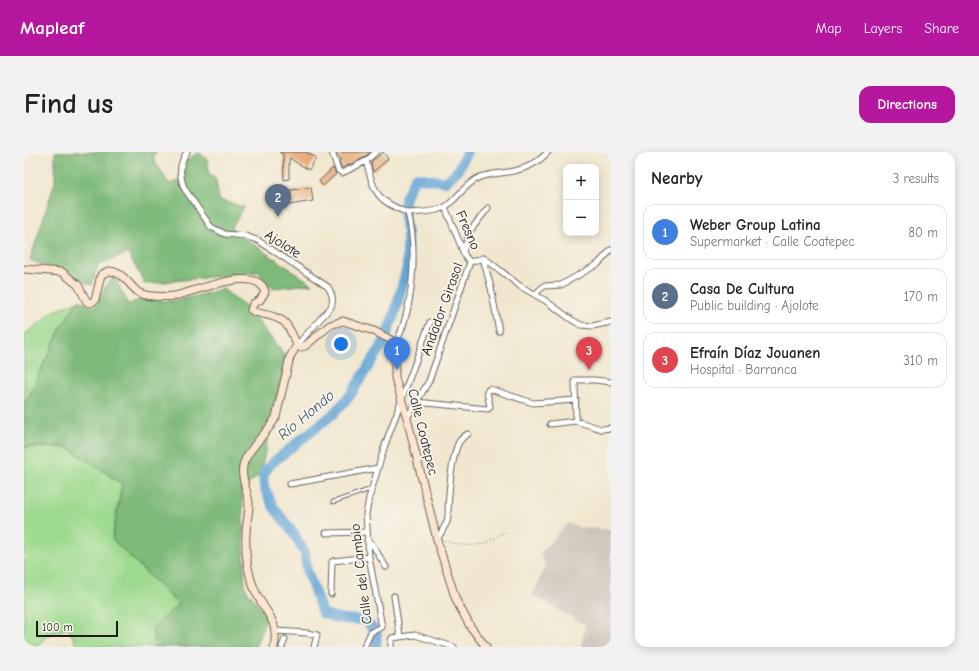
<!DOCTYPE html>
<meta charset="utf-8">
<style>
body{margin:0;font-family:"Comic Neue",sans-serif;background:#f2f2f2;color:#222}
.controls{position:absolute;right:12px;top:12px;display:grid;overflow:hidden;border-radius:8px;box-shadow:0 2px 10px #0003}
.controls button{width:36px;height:36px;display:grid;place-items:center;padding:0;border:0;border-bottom:1px solid #e0e0e0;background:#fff;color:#222;font:20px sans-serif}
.scale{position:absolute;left:12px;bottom:10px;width:82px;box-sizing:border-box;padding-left:4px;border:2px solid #1c1c1c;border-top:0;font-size:11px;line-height:14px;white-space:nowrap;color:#1c1c1c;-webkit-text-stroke:3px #f7f3e8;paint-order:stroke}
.you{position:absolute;left:317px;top:192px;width:14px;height:14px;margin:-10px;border:3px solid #fff;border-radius:50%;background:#1a73e8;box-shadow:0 0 0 6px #1a73e833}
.badge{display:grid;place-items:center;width:26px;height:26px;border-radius:50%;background:#b5179e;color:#fff;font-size:13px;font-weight:700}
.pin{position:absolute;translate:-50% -33px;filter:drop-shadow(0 1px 2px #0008)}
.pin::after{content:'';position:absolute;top:21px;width:14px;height:12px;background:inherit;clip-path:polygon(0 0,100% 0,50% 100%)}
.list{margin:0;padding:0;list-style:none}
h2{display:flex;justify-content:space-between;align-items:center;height:52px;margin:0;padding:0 16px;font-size:17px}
h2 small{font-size:13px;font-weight:400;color:#767676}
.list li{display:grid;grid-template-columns:26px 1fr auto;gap:12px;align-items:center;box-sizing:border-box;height:56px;margin:0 8px 8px;padding:0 8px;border:1px solid #e0e0e0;border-radius:12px}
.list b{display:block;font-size:15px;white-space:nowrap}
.list p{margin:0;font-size:13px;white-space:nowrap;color:#767676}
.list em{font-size:13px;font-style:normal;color:#767676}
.map{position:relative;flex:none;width:587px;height:495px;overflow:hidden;border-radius:12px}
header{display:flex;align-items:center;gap:24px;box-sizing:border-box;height:56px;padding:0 20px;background:#b5179e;color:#fff}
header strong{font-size:19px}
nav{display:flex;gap:22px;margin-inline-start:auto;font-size:14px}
.intro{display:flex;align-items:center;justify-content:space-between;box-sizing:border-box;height:96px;padding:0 24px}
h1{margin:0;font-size:28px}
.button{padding:10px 18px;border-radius:12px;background:#b5179e;color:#fff;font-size:14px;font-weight:700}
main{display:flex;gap:24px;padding:0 24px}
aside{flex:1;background:#fff;border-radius:12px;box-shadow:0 2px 10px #0003}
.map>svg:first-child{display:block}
</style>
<header>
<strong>Mapleaf</strong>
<nav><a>Map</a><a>Layers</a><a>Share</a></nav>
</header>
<div class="intro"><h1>Find us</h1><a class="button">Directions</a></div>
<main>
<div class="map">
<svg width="587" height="495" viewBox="0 0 587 495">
<rect width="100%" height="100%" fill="#f7f3e8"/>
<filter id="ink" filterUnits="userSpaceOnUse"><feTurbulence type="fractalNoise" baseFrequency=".025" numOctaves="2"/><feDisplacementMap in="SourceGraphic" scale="8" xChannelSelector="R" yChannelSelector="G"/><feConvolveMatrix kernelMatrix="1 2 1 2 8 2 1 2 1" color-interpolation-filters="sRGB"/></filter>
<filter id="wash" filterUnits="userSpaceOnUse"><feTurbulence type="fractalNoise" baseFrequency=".012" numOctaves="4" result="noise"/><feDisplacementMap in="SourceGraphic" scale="16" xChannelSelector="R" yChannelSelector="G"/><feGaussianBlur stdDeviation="0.9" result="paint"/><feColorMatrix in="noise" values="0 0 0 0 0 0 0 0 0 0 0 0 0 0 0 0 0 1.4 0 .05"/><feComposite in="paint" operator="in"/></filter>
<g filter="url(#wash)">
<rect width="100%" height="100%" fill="#f1e7cf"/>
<!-- industrial -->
<path fill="#cdc2b9" d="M544 371 556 376 587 377V495H557L561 473 508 443 522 414 516 401Z"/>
<!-- green -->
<path fill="#9dda8e" stroke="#5c7b55" d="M55 148 38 173 0 254V183L29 160Z
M0 295H43L98 332 88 387 155 453 128 477 131 495H54L44 476 22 484 14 494 0 487Z"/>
<!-- forest -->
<path fill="#7eba79" stroke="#4d6b4a" d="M31 0H132L129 7 145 32 160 27 162 8 175 1 184 8 185 22 192 28 195 48 220 55 207 77 288 132 248 136 234 120 121 132 104 101 74 113 68 133 6 108 31 30Z
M90 124 104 152 116 148 152 149 199 137 225 158 262 205 236 323 218 337 221 436 243 465 231 495H131L128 477 154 452 88 387 98 332 43 295H0V254L38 173 55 148 71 156 77 141Z"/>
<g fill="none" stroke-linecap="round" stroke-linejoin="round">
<!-- river -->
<path stroke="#63a5d7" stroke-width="10" d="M352 495 353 481 341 468C324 468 313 467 298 461L283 419 281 401 270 381 250 356 240 335 239 322 248 311 308 263 325 245 360 190 371 160 383 115V81L380 66 381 46 391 25 422 30 434 18 443 0"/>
</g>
<g id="blocks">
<!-- building -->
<path fill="#e8ad7e" d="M255 0H282L292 6 285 18 265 6V27L260 28 259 2Z
M312 0H346L340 6 318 16 315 9 317 7Z
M359 0 364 7 349 20 347 10Z
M309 16 312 22 299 34 295 29Z
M287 35 289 49 265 53 262 39Z"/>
</g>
</g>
<g filter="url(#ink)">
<use href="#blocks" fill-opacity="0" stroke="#67635b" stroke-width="1"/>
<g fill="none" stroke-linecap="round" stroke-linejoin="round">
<!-- lane casing -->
<g stroke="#67635b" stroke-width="4.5">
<path id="lane" d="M309 350 347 337
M586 495 587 493"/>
</g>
<!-- street casing -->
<g stroke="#67635b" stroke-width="7">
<path id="street" d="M163 0C155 11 155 23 160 36L187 75 201 82 222 84 235 89 304 135C308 142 310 147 307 155L273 193
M308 0 314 18 318 21 342 9 352 0
M342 9C351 41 351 48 384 61 394 99 389 158 371 193
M421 55 441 104 446 110
M384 61C395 60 410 61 421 55 432 49 441 31 456 25 462 23 470 22 477 21 496 19 511 14 524 0
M439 100 446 79 464 56
M459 106 463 108 496 134 522 149 548 168 557 173 568 174 587 170
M459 106 467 136 475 179
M511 142 520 134 537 133 574 112 587 98
M392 250 464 257 466 255 463 240 464 238 466 237 509 251 552 248
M383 266 405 229 446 110 459 106
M552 269 551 228H571L587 230
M526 272 552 269 577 277 587 276
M266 332 354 316
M302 381 343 380
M343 388 348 392 362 415
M413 388 423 370 424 365C424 348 427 305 435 290 437 287 440 284 444 282
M307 442 308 410 309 409 345 405
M370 444 376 485
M252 479 283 481 293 483 290 495
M258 495 261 487
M340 495 347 480 358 475 345 405 342 362 345 346 361 293 406 170
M367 495V488L368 486 391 483 430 495"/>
</g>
<!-- secondary casing -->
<g stroke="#67635b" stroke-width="9">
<path id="secondary" d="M0 117 38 120 54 133 63 150 67 151 71 148 77 123 84 119C87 119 91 120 93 121 101 124 107 135 114 140 121 145 141 145 150 144 169 141 234 111 241 140L236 148 229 152 227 158C231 161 235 161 239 162 263 167 263 171 273 193
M273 193 277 195 281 194 306 173 319 169 350 179 367 188 371 193V226L383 266 413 388 432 448 446 474 462 495
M250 495C256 466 239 460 230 436 223 419 221 401 222 382 222 372 225 362 225 352 224 338 215 324 220 310 227 293 244 281 252 265L266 205 273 193"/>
</g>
<!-- path -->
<path stroke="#67635b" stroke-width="1" stroke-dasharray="1 3" stroke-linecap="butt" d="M420 388C435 394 453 396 467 388 472 385 476 382 482 380"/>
<!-- lane -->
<use href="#lane" stroke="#fff" stroke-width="2.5"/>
<!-- street -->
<use href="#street" stroke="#fff" stroke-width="5"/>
<!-- secondary -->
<use href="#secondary" stroke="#fce5cf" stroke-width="7"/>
</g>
</g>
<g text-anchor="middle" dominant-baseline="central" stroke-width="4" stroke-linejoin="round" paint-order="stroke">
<!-- street labels -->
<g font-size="14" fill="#1c1c1c" stroke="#f7f3e8">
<text transform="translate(444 78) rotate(66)">Fresno</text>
<text transform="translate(259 92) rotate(33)">Ajolote</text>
<text transform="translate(418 157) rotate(-70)">Andador Girasol</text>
<text transform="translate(399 280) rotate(76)">Calle Coatepec</text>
<text transform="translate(337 422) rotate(-97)">Calle del Cambio</text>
</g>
<!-- water labels -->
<g font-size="15" font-style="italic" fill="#3c5a70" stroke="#f7f3e8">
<text transform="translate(282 263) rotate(-40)">Río Hondo</text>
</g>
</g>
</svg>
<div class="controls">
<button>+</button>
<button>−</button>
</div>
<div class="scale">100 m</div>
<div class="you"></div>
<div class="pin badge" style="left:373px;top:218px;background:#3f7fe0">1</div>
<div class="pin badge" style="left:254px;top:65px;background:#5c6f8a">2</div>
<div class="pin badge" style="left:565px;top:218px;background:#e0444e">3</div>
</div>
<aside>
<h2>Nearby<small>3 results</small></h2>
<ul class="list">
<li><span class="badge" style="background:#3f7fe0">1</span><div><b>Weber Group Latina</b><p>Supermarket · Calle Coatepec</p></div><em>80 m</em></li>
<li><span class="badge" style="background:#5c6f8a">2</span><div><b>Casa De Cultura</b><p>Public building · Ajolote</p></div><em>170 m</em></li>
<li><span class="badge" style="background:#e0444e">3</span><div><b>Efraín Díaz Jouanen</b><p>Hospital · Barranca</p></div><em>310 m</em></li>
</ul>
</aside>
</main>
